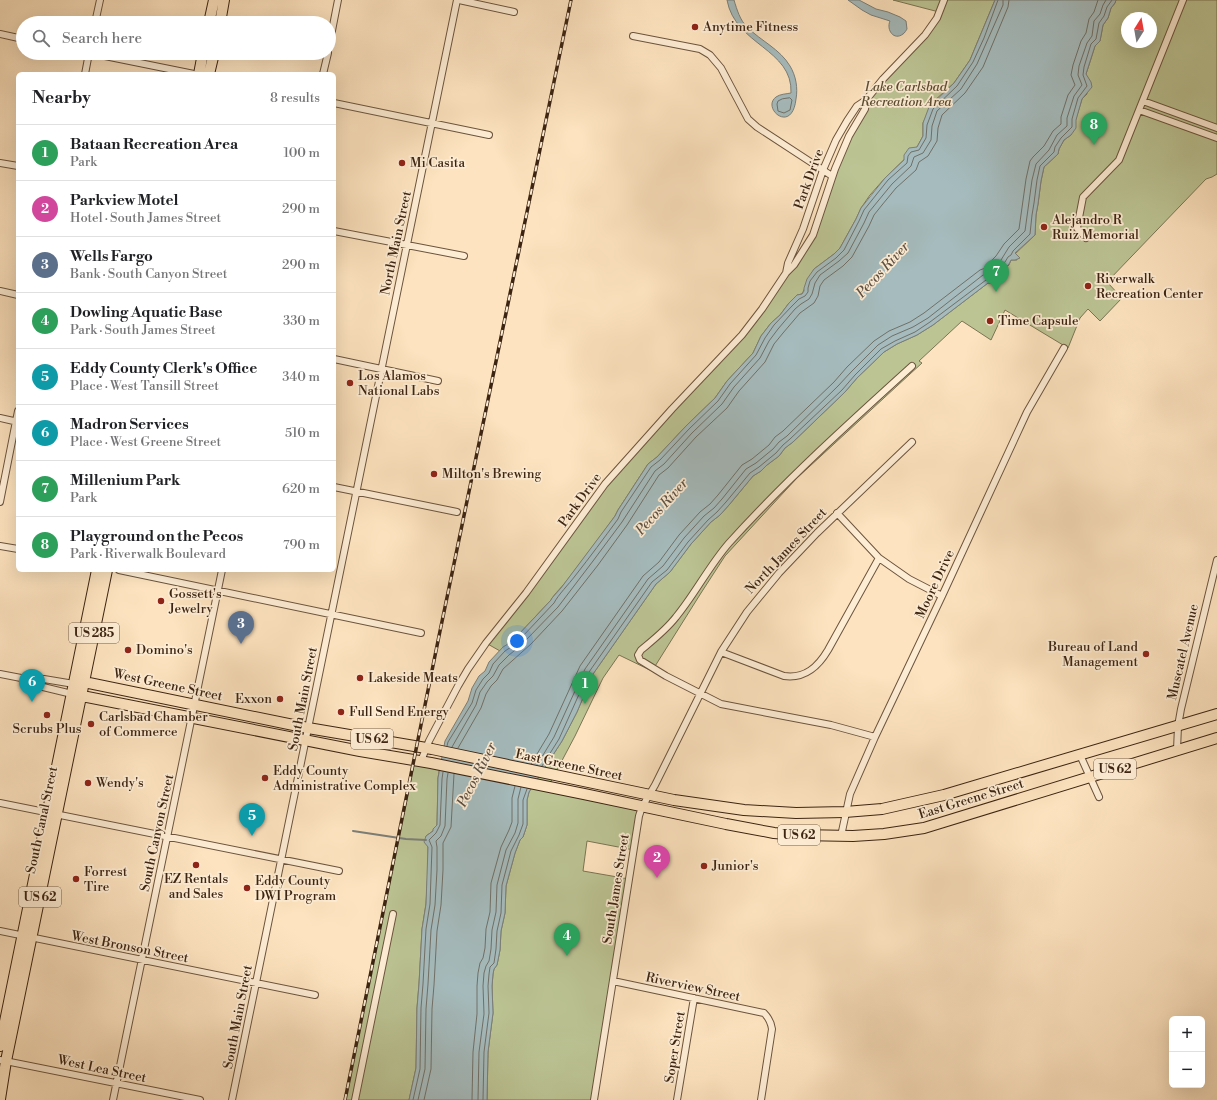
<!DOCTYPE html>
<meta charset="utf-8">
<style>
body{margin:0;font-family:"Libre Bodoni",serif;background:#f6f6f6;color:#202124}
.controls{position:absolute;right:12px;bottom:12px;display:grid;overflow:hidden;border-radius:6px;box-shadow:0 4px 16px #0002}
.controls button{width:36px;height:36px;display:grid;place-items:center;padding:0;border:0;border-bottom:1px solid #e0e0e0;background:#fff;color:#202124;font:20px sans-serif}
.compass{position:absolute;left:1121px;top:12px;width:36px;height:36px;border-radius:50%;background:#fff;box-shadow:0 4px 16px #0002;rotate:11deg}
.you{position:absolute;left:517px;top:641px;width:14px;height:14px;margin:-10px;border:3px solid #fff;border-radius:50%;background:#1a73e8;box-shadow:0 0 0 6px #1a73e833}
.badge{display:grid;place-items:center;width:26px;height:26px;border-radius:50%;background:#111827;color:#fff;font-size:13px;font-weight:700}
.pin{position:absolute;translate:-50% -33px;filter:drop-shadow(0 1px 2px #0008)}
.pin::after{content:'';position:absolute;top:21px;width:14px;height:12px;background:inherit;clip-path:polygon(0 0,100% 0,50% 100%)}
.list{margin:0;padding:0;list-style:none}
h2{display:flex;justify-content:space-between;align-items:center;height:52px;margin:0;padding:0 16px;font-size:17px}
h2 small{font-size:13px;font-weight:400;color:#757577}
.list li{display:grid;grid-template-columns:26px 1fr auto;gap:12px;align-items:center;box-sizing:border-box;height:56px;padding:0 16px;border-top:1px solid #e0e0e0}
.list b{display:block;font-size:15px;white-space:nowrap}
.list p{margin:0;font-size:13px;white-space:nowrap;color:#757577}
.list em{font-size:13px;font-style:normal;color:#757577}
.icon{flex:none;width:22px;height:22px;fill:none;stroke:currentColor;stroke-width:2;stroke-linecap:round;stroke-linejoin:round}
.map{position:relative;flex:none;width:1217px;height:1100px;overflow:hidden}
.search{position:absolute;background:#fff;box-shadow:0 4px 16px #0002;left:16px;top:16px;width:320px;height:44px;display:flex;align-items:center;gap:10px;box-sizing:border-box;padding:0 14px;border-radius:22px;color:#757577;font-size:15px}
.panel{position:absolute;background:#fff;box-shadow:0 4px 16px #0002;left:16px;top:72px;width:320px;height:500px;border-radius:6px}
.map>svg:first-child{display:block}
</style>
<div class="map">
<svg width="1217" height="1100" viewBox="0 0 1217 1100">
<rect width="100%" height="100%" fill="#fde3bf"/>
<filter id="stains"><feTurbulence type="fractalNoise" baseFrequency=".005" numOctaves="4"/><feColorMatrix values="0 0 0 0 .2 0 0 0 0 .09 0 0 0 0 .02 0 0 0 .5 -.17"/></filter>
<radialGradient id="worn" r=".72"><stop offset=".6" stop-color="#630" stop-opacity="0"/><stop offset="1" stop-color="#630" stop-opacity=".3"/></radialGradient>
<!-- green -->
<path fill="#bcc494" stroke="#7c7453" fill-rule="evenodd" d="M893 0H995L970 60 954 83 934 101 923 123V136L917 147 885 178 870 195 861 208 856 219 840 248 834 254 814 269 802 294 797 295 789 303 780 315 771 323 761 336 753 353 727 381 715 398 686 426 657 457 648 464 618 510 615 516C600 537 584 558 568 579 564 585 554 594 551 600L520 633 500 651 486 643 605 484 730 348 813 235 818 217 866 100 905 58 939 12Z
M1116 0H1217V174L1212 177 1206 179 1107 282 1122 298 1100 321 1088 309 1080 318 1068 348 1005 310 991 340 962 321 919 361 922 363 797 478 725 556 701 593 652 671 619 655 603 678 575 736 548 787 642 807 634 850 587 841 583 871 629 879 594 1100H487L488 1052 493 1013 492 986 493 974 494 969 497 965 500 950 501 931 505 913 506 886 515 853 520 840 523 837 527 825V800L529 792 562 741 577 712 593 674 656 584 670 572 691 544 711 522 720 515 729 505 753 476 761 471 767 465 779 456 785 448 793 442 845 392 857 378 884 352 897 344 917 335 933 325 988 283H992L1001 275 1003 270 1009 265 1011 260H1017L1015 254 1035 235 1036 215 1038 204 1041 181 1044 167 1058 154 1059 149 1064 140 1071 135 1082 99 1087 94 1086 74 1088 68 1095 46 1100 41 1103 25 1108 18 1111 8 1115 3ZM1127 18H1151V42H1127Z
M415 760 440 765 438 778 437 825 433 831 426 836 428 847V869L426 904 422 929 419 984 417 1008 416 1068 409 1100H345Z"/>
<!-- water -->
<path fill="#a5bbbd" stroke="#7b7f79" d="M727 0H734C737 10 740 20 747 27 761 41 780 49 790 66 796 76 798 88 796 99 792 135 761 108 776 97 780 94 786 94 791 93 793 49 735 45 727 0Z
M848 0H859L876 9 888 12 900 17 906 21 907 29C907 29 904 34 903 34 894 41 886 30 890 21L871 15 862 10Z
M995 0H1116L1115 3 1111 8 1108 18 1103 25 1100 41 1095 46 1086 74 1091 82 1092 87 1082 99 1076 120V128L1071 135 1064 140 1059 149 1058 154 1044 167 1041 181 1038 204 1036 215 1035 235 1015 253 1020 258 1015 260H1011L1009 264 1003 270 1001 275 992 283H988L933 325 917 335 897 344 884 352 857 378 845 392 793 442 785 448 779 456 767 465 761 471 753 476 729 505 720 515 711 522 691 544 670 572 656 584 593 674 577 712 562 741 529 792 527 800V825L523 837 520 840 515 853 506 886 505 913 501 931 500 950 497 965 494 969 493 974 492 986 493 1013 488 1052 487 1100H409L416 1068 417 1008 419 984 422 929 426 904 428 847 424 842 426 836 433 831V829L437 825 438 778 445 741 468 701 472 688 479 676 485 671 489 662 503 647 508 644 520 633 551 600 552 598 561 588 615 516 618 510 648 464 657 457 686 426 715 398 727 381 753 353 761 336 771 323 780 315 789 303 797 295 802 294 804 291V288L807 279 814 269 834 254 840 248 856 219 861 208 885 178 904 160V155L909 148 917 147 923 136V123L929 107 954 83 970 60Z"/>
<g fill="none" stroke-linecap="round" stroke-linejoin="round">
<!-- shore -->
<path stroke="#707068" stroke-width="1" d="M790 98 792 100 790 110 784 113 778 111 777 104 778 101 782 99Z
M447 746 448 742 472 703 476 690 483 679 489 673 493 664 505 651 511 647 523 636 554 603C558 595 569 584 575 576 590 557 604 538 618 519L621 512 651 467 660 460 689 429 718 401 730 384 756 355 765 338 774 325 792 306 799 299 805 296 808 292V288L810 281 817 272 836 258 844 250 859 221 864 210 888 180 907 163 908 156 911 152 919 150 926 138 927 125 933 109 957 86 973 62 984 38 998 0
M452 747 476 705 480 692 487 682 493 676 499 665 509 655 514 651 527 639 558 607 593 561 622 522 655 471 664 464 692 433 722 404 734 387 760 358 769 341 778 329 795 309 801 304 809 299 812 294 815 283 820 275 839 261 848 253 864 223 869 212 892 184 911 166 914 157 923 153 931 140 932 126 937 111 961 89 977 64 1003 5V0
M458 748 481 708 486 694 491 686 497 680 503 669 531 644 562 611 598 565 627 525 659 475 668 468 696 437 727 408 739 391 765 362 774 344 783 333 800 313 814 303 818 296 820 286 824 280 843 266 852 257 869 226 874 215 882 205 896 188 916 170 919 162 928 156 937 141 938 128 942 115 965 93 983 67 1008 7 1009 0
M531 764 549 734 580 666 643 576 659 562 679 535 700 512 710 504 718 495 742 465 752 459 769 445 775 437 783 431 834 382 847 367 874 341 889 331 910 322 924 313 980 270 988 267 991 261 996 256 1004 244 1019 229 1026 179 1030 161 1033 157 1044 146 1053 131 1061 124V117L1068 95 1075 85 1071 75 1073 65 1081 41 1086 33 1089 19 1094 12 1098 0
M537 765 554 737 585 669 648 579 663 566 684 538 704 516 714 508 722 499 746 469 756 463 773 449 779 442 787 436 838 386 851 372 878 345 892 336 913 327 928 318 983 275 989 273 993 270 995 265 1001 260 1009 247 1025 231 1032 180 1036 164 1049 150 1057 135 1067 126V118L1074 96 1082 85 1078 75 1079 66 1087 43 1092 36 1094 21 1100 14 1103 5 1106 0
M542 766 559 739 589 672 652 582 667 570 688 542 708 520 717 512 726 502 750 473 759 467 776 453 783 445 790 439 842 390 855 375 881 349 895 341 915 332 930 322 986 280 991 278 997 273 999 268 1005 262 1008 257 1011 255 1013 251 1030 234 1032 215 1034 203 1037 180 1040 166 1054 152 1055 147 1061 138 1072 127V119L1078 98 1087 86 1083 75 1084 67 1091 44 1096 39 1099 23 1104 16 1107 7 1112 0
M413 1100 420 1069 421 1008 423 984 426 929 430 904 432 847 429 840 436 833 440 825 442 779 443 772
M418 1100 425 1069 426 1009 428 984 431 930 435 905 437 870V847L436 841 441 836 445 826 447 779 448 773
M424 1100 431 1069 432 1009 434 985 437 931 441 905 443 870V843L451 827 454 774
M472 1100 473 1052 477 1014V986L478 973 480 963 483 958 485 948 486 929 490 912 491 883 501 847 509 830 512 822V798L515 786
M478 1100 479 1052 484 1014 483 986 484 973 486 966 489 961 491 949 492 930 496 912 497 885 506 850 515 833 518 823V799L521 787
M483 1100 484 1052 489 1013 488 986 489 974 490 967 494 963 496 949 497 931 501 913 502 885 511 851 519 835 523 824V800L527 789"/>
<!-- stream -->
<path stroke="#7b7f79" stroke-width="2" d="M353 831 406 839 426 840"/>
<!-- minor casing -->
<g stroke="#6c543d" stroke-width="8">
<path id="minor" d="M459 0 514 12
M95 23 100 0
M0 34 23 39
M633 36 700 49 710 55 721 68 748 119 757 127 832 176
M329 46 338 0
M90 53 194 74
M85 74 89 53
M323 74 328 53
M1143 101 1217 128
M334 103 489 135
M1139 110 1217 138
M0 163 18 166
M334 231 464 256
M1086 238 1077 228 1083 197 1119 160 1183 0
M786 273 788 263 803 229 823 170 836 140 847 121 857 106 866 100 883 79 925 35 937 18 944 0
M0 291 18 295
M334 359 438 381
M0 418 18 422
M334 487 457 512
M0 502 18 411
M837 513 879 558 909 579 942 596
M0 546 18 549
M119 570 421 633
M721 652 784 676C805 679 818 667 828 650L879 558
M0 674 21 678 44 679 74 684
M25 680 43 687 72 694
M875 737 831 725 721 704 666 676 640 660 638 655 641 650C653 640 666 630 676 617 695 594 709 566 729 543 786 480 849 423 912 366
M1177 750 1178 726 1181 709 1217 560
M1080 755 1099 797
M421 761 429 741 458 686 468 669 486 643 526 593 605 484 672 409 742 335 762 309 786 273 794 265 813 235 835 169 849 136 865 109 866 100
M0 803 339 871
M841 836 850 794 875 737 942 596 1027 412 1064 348
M0 931 315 995
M613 981 764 1013C769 1018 771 1022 772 1029L761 1100
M0 1060 200 1100
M113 1100 222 570
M232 1100 457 0
M355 1100 393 914
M594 1100 639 816 642 807 655 785 721 652 747 612 779 573 817 533 912 442
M677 1100 694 998"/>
</g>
<!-- highway casing -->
<g stroke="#3c2412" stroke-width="12">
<path id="highway" d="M209 23 214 0
M220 23 224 0
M199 74 203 53
M209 74 214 53
M74 684 84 682 308 728 432 749 674 800 744 810 796 813 845 812 882 809 944 795 1217 714
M72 694 360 751 431 763 584 794 726 824 774 833 799 835 853 836 884 834 924 828 1217 738
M0 1046 97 570
M0 1099 6 1061 107 570"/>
</g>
<!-- minor -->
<use href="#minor" stroke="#feedd5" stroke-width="6"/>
<!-- highway -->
<use href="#highway" stroke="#fde3bf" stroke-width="10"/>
<!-- rail casing -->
<g stroke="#3c2412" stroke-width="3.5">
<path id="rail" d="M345 1100 439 636 571 0"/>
</g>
<!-- rail -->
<use href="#rail" stroke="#feedd5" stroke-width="2" stroke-dasharray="6" stroke-linecap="butt"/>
</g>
<!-- markers -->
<g fill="#8f2418" stroke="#feedd5" stroke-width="1.5">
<circle cx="695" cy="27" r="4"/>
<circle cx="402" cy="163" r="4"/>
<circle cx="1044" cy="227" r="4"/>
<circle cx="1088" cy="286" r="4"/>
<circle cx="990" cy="321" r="4"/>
<circle cx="350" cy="383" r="4"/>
<circle cx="434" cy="474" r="4"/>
<circle cx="161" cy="601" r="4"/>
<circle cx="128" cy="650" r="4"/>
<circle cx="1146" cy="654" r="4"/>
<circle cx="360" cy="678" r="4"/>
<circle cx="280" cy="699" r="4"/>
<circle cx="341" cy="712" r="4"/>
<circle cx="47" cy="715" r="4"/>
<circle cx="91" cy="724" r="4"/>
<circle cx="265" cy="778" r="4"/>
<circle cx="88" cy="783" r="4"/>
<circle cx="196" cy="865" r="4"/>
<circle cx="704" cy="866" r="4"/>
<circle cx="76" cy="879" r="4"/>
<circle cx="247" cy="888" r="4"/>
</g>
<g text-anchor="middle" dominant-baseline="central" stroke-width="3.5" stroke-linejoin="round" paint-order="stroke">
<!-- shield labels -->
<g fill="#feedd5" stroke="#76604c" stroke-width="1">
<rect x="69" y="623" width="50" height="20" rx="3"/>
<rect x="351" y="729" width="42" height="20" rx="3"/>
<rect x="1094" y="759" width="42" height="20" rx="3"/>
<rect x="778" y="825" width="42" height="20" rx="3"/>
<rect x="19" y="887" width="42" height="20" rx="3"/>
</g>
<g font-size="12" font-weight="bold" fill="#3c2412">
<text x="94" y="633">US 285</text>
<text x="372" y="739">US 62</text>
<text x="1115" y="769">US 62</text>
<text x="799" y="835">US 62</text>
<text x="40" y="897">US 62</text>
</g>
<!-- poi labels -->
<g font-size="13" fill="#3c2412" stroke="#feedd5" text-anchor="start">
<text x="703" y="27">Anytime Fitness</text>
<text x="410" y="163">Mi Casita</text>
<text x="1052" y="220">Alejandro R<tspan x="1052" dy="15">Ruiz Memorial</tspan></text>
<text x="1096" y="279">Riverwalk<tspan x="1096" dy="15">Recreation Center</tspan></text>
<text x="998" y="321">Time Capsule</text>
<text x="358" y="376">Los Alamos<tspan x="358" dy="15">National Labs</tspan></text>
<text x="442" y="474">Milton's Brewing</text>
<text x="169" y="594">Gossett's<tspan x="169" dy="15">Jewelry</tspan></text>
<text x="1138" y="647" text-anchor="end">Bureau of Land<tspan x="1138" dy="15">Management</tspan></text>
<text x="136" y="650">Domino's</text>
<text x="368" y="678">Lakeside Meats</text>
<text x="272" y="699" text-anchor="end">Exxon</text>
<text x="349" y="712">Full Send Energy</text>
<text x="99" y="717">Carlsbad Chamber<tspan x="99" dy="15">of Commerce</tspan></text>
<text x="47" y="729" text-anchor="middle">Scrubs Plus</text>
<text x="273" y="771">Eddy County<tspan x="273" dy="15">Administrative Complex</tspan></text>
<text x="96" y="783">Wendy's</text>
<text x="712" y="866">Junior's</text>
<text x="84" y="872">Forrest<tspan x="84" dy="15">Tire</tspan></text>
<text x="196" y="879" text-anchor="middle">EZ Rentals<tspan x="196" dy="15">and Sales</tspan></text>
<text x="255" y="881">Eddy County<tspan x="255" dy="15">DWI Program</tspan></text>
</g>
<!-- park labels -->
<g font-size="13" font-style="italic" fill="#5c4c32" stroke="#feedd5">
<text x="906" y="87">Lake Carlsbad<tspan x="906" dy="15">Recreation Area</tspan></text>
</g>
<!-- street labels -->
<g font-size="13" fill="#3c2412" stroke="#feedd5">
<text transform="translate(809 179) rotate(-70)">Park Drive</text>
<text transform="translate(396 243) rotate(-78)">North Main Street</text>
<text transform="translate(580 500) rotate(-54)">Park Drive</text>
<text transform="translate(786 551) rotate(-47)">North James Street</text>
<text transform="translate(935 584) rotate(-65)">Moore Drive</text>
<text transform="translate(1183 652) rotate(-77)">Muscatel Avenue</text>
<text transform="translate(168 685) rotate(12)">West Greene Street</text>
<text transform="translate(303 699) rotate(-79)">South Main Street</text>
<text transform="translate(569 765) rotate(12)">East Greene Street</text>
<text transform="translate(971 799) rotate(-17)">East Greene Street</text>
<text transform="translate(42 820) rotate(-78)">South Canal Street</text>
<text transform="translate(157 833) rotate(-78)">South Canyon Street</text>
<text transform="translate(616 889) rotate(-81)">South James Street</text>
<text transform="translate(130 947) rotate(11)">West Bronson Street</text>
<text transform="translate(693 987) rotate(12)">Riverview Street</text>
<text transform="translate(238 1017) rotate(-79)">South Main Street</text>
<text transform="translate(675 1047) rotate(-81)">Soper Street</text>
<text transform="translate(102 1069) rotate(12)">West Lea Street</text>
</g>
<!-- water labels -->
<g font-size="14" font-style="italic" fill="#5c5145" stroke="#feedd5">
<text transform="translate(883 270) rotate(-47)">Pecos River</text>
<text transform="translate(662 507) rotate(-48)">Pecos River</text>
<text transform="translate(477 775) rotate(-63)">Pecos River</text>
</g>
</g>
<rect width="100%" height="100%" filter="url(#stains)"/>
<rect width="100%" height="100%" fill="url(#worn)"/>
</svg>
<div class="controls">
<button>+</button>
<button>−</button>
</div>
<svg class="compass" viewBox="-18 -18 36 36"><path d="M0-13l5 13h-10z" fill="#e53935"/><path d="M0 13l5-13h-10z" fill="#757577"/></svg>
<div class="you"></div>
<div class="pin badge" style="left:585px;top:704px;background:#2e9e5b">1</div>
<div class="pin badge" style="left:657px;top:878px;background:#d1479c">2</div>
<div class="pin badge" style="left:241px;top:644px;background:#5c6f8a">3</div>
<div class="pin badge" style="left:567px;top:956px;background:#2e9e5b">4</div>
<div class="pin badge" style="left:252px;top:836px;background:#0f9aa8">5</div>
<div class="pin badge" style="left:32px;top:702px;background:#0f9aa8">6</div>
<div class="pin badge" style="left:996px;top:292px;background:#2e9e5b">7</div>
<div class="pin badge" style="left:1094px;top:145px;background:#2e9e5b">8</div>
<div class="search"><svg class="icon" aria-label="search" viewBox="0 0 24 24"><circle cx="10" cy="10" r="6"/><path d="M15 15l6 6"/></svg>Search here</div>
<section class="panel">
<h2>Nearby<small>8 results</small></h2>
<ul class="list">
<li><span class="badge" style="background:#2e9e5b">1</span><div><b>Bataan Recreation Area</b><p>Park</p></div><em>100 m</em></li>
<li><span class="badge" style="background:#d1479c">2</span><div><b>Parkview Motel</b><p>Hotel · South James Street</p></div><em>290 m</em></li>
<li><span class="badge" style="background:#5c6f8a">3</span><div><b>Wells Fargo</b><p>Bank · South Canyon Street</p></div><em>290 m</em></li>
<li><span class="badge" style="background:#2e9e5b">4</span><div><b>Dowling Aquatic Base</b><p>Park · South James Street</p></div><em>330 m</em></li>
<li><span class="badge" style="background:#0f9aa8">5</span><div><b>Eddy County Clerk's Office</b><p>Place · West Tansill Street</p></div><em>340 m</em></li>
<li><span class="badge" style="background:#0f9aa8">6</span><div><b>Madron Services</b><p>Place · West Greene Street</p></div><em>510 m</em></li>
<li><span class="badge" style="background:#2e9e5b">7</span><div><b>Millenium Park</b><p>Park</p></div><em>620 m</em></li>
<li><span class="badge" style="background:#2e9e5b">8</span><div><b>Playground on the Pecos</b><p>Park · Riverwalk Boulevard</p></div><em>790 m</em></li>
</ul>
</section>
</div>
